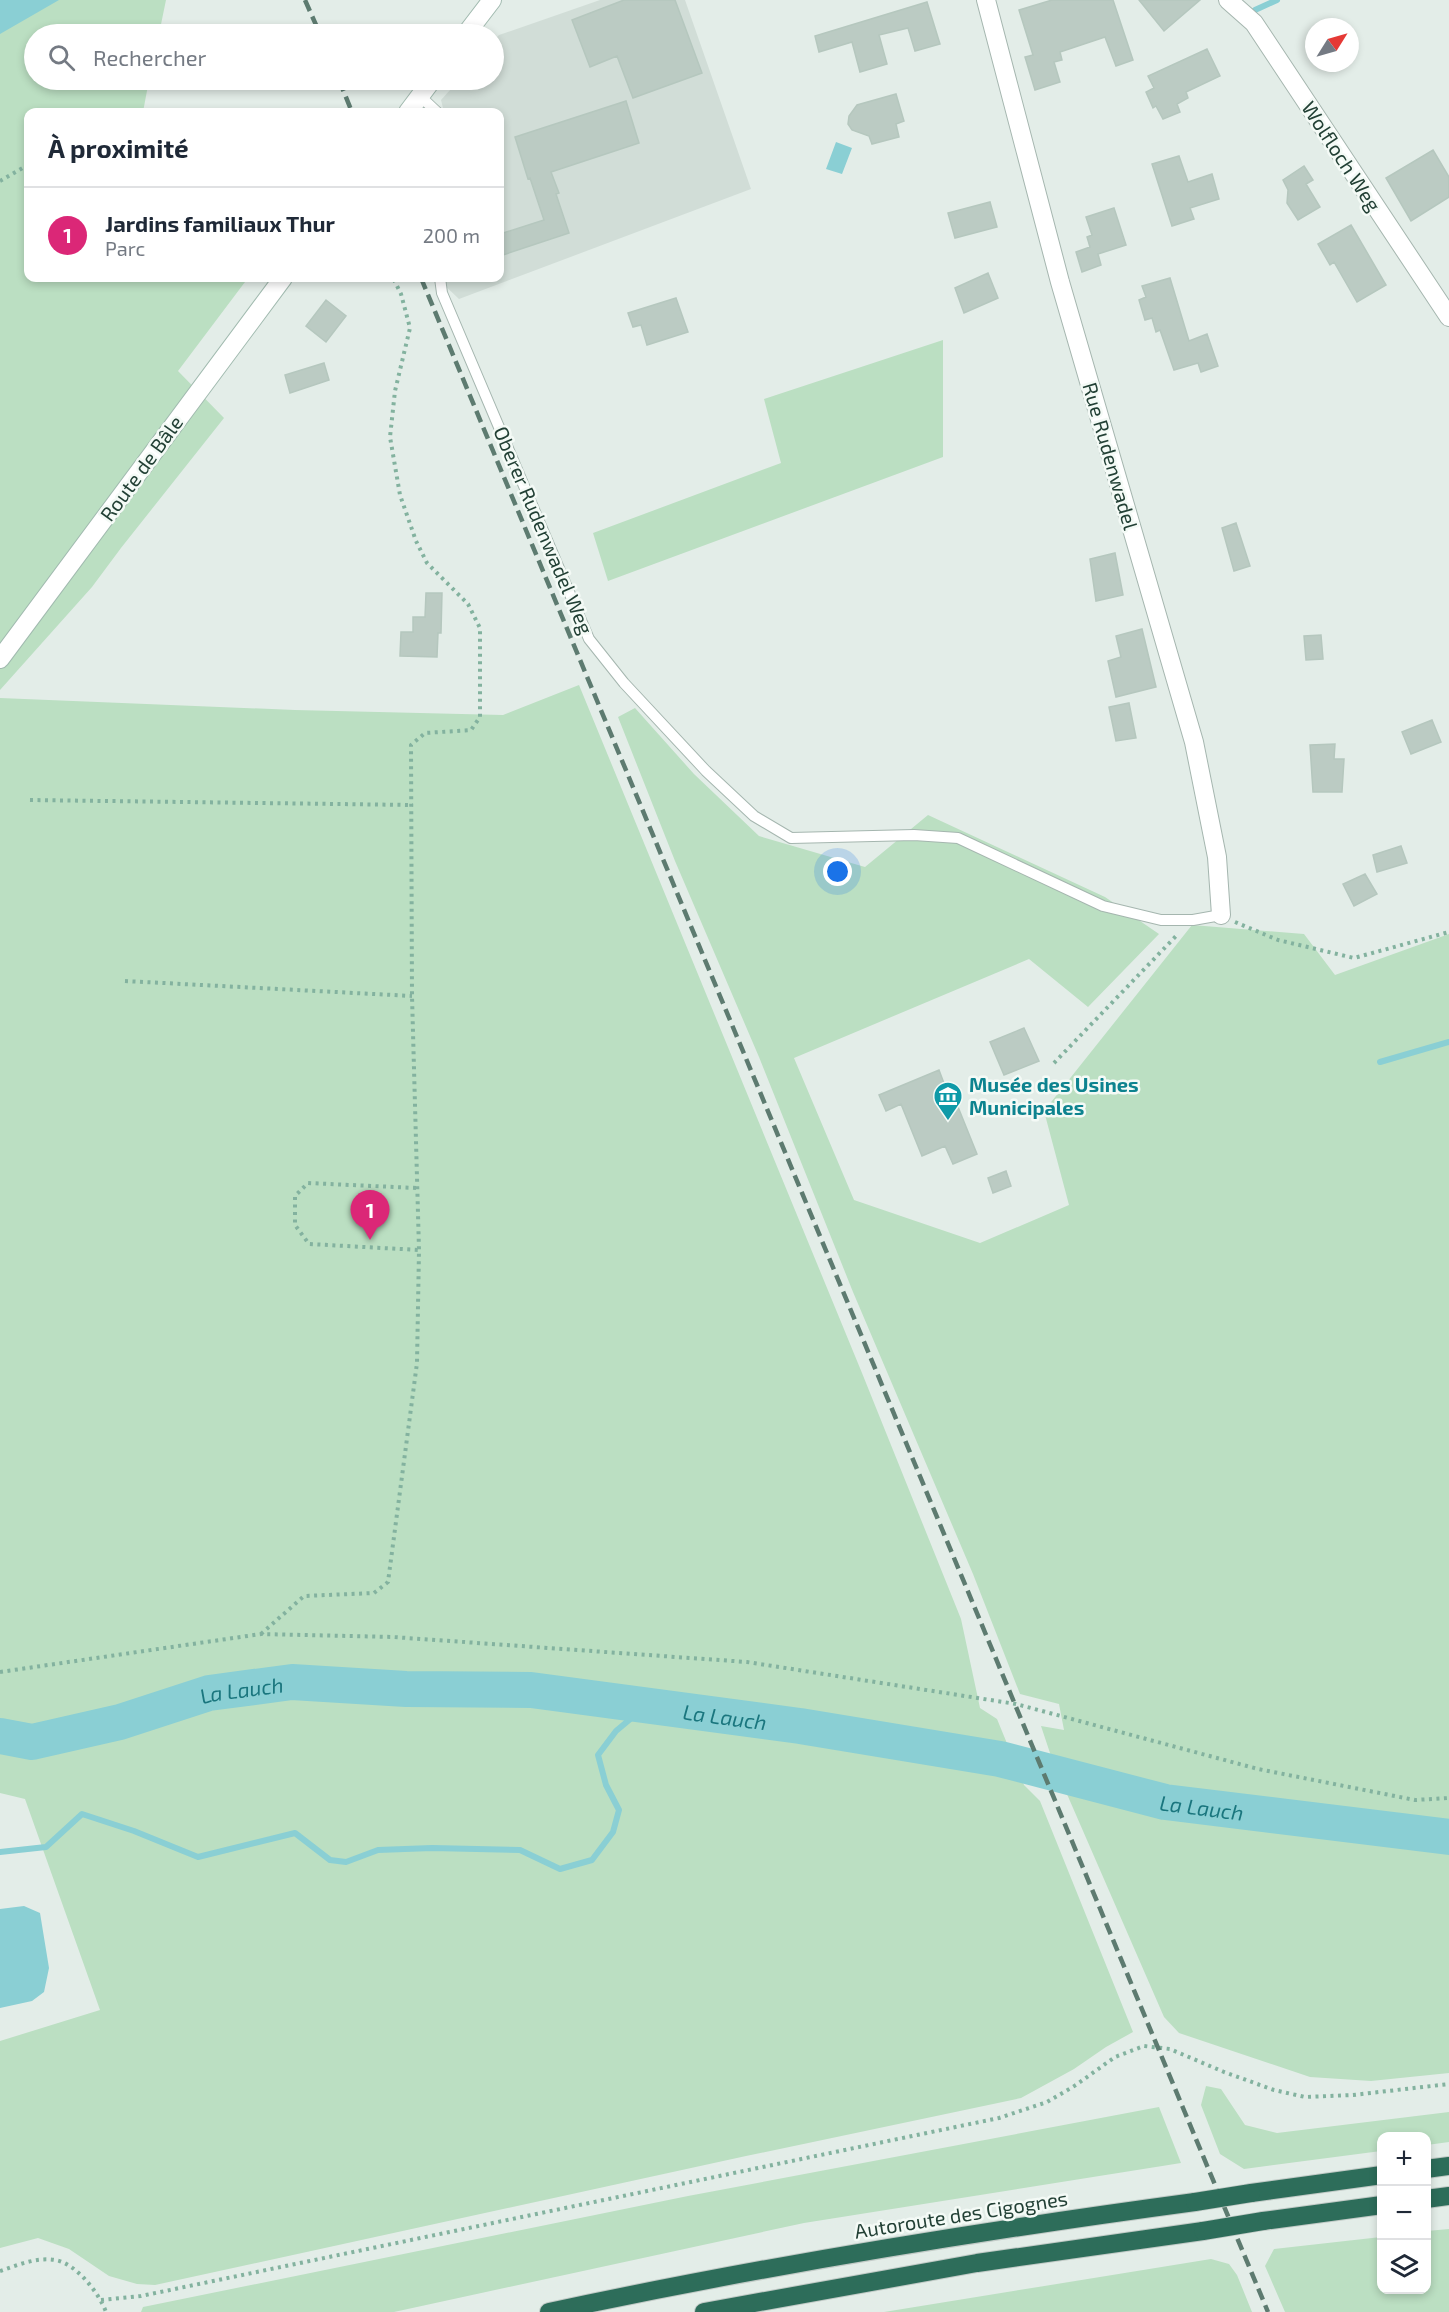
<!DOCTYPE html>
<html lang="fr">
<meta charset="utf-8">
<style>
body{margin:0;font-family:"Exo 2",sans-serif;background:#f6f6f7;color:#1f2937}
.controls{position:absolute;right:18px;bottom:18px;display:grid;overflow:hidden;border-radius:12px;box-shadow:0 3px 9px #0003}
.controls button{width:54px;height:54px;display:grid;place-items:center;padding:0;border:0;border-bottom:2px solid #e0e1e3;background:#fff;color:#1f2937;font:30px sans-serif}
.compass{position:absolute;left:1305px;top:18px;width:54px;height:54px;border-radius:50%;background:#fff;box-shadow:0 3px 9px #0003;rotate:53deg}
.you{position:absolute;left:838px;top:872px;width:21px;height:21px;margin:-15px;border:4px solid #fff;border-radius:50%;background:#1a73e8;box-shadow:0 0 0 9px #1a73e833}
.badge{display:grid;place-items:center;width:39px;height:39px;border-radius:50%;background:#db2777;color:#fff;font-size:20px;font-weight:700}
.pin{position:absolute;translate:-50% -50px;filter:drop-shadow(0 2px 3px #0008)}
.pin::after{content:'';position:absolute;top:32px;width:21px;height:18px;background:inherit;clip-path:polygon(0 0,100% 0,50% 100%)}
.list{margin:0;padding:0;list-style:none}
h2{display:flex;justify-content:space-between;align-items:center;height:78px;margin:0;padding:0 24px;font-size:26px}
h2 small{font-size:20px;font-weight:400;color:#747a83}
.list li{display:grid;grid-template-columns:39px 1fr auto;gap:18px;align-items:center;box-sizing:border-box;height:96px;padding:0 24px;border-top:2px solid #e0e1e3}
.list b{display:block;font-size:22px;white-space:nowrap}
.list p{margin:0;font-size:20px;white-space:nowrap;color:#747a83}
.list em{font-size:20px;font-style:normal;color:#747a83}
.icon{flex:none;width:33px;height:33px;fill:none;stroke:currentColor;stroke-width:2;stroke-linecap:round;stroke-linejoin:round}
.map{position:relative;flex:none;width:1449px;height:2312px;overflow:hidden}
.search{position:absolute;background:#fff;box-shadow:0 3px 9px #0003;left:24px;top:24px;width:480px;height:66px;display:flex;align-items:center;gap:15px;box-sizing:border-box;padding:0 21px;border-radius:33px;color:#747a83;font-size:22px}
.panel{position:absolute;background:#fff;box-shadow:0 3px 9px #0003;left:24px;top:108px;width:480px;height:174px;border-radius:12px}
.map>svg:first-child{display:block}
</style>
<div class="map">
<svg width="1449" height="2312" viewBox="0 0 1449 2312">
<rect width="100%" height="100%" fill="#e3ede8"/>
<!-- built -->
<path fill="#d1ddd7" d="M600 0H685L751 189 459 299 437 278H500V112H444L441 100 459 80H494V40L499 35Z"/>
<!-- green -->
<path fill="#bbdfc2" d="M0 0H166L159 34H34V80H149L143 112H28V278H248L178 371 224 418 121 548 92 587 0 690Z
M943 340V457L608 581 593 533 781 463 764 399Z
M579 685 862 1373 961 1619 980 1708 997 1719 1024 1785 1040 1801 1133 2032 1106 2047 1074 2069 1021 2098 746 2156 155 2285 137 2284 109 2276 69 2249 38 2238 0 2248V2041L100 2010 25 1799 0 1793V698L295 710 503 715Z
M635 708 694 774 759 836 865 867 928 815 1105 897 1159 934 1088 1007 1029 959 794 1058 854 1200 980 1243 1069 1205 1044 1111 1192 925 1304 934 1335 975 1449 934V2073L1371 2081 1310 2077 1179 2033 1164 2017 1053 1762 1041 1726 1064 1730 1059 1704 1020 1694 973 1574 853 1292 759 1057 675 861 618 717Z
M1206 2086 1221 2089 1245 2125 1277 2133 1449 2112V2142L1427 2145 1426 2136H1382L1381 2151 1244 2169 1220 2154 1201 2105Z
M1159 2107 1181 2163 804 2223 394 2312H141L143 2307 688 2196Z
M1449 2229V2312H1285L1265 2266 1274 2249 1381 2237 1382 2290H1426L1427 2231Z
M1211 2259 1229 2264 1237 2275 1252 2312H884Z"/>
<!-- water -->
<path fill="#8acfd4" d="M0 0H59L0 34Z
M836 142 852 148 842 174 826 169Z
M24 1906 40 1913 49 1968 44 1992 32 2001 0 2008V1909Z"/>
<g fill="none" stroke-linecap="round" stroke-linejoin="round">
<!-- stream -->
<path stroke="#8acfd4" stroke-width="6" d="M1255 10 1277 0
M1380 1062 1449 1042
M0 1852 46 1847 82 1814 134 1831 198 1857 295 1833 330 1860 346 1862 378 1850 432 1848 520 1850 560 1869 592 1860 613 1832 619 1810 606 1785 598 1755 616 1731 647 1705"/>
<!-- river -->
<path stroke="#8acfd4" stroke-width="36" id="s1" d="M0 1736 32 1742 120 1722 209 1693 292 1682 406 1689 531 1690 800 1726 1000 1759 1165 1802 1449 1837"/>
</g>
<!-- building -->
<path fill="#bbcbc3" stroke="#b5c7be" stroke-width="1.5" d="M624 0H675L702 73 633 98 617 56 590 67 572 20Z
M1052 0H1113L1133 60 1116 66 1105 37 1060 52 1062 60 1054 62 1060 82 1035 90 1025 57 1033 55 1019 10Z
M1139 0H1200L1164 31Z
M927 2 940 44 915 51 908 28 879 35 887 64 860 72 852 42 819 52 815 36Z
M1207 49 1220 76 1186 92 1188 98 1177 104 1180 112 1163 119 1156 106 1153 108 1146 92 1154 88 1148 76Z
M896 94 904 121 896 124 899 137 872 144 869 136 852 130 848 124 849 116 857 105Z
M626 101 639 143 551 172 559 193 556 194 569 233 500 256V234L544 220 530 178 528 179 515 137Z
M1433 150 1449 177V197L1411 221 1386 178Z
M1179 156 1188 182 1212 174 1219 199 1190 208 1194 219 1172 226 1152 164Z
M1304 166 1313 180 1306 184 1320 207 1298 220 1287 203 1288 190 1283 180Z
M990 202 997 227 955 238 948 213Z
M1114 208 1126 245 1098 254 1101 265 1082 272 1076 252 1090 247 1087 237 1092 235 1086 217Z
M1351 225 1386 285 1357 302 1334 262 1330 265 1318 244Z
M988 273 998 298 964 313 955 288Z
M1170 278 1189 341 1207 334 1218 366 1201 372 1198 363 1174 370 1160 330 1156 332 1152 318 1145 320 1139 300 1146 297 1142 286Z
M676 298 688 332 647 345 641 325 633 327 628 313Z
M326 300 346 316 326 342 306 326Z
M324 363 329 380 290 393 285 375Z
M1236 523 1250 566 1234 571 1222 528Z
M1115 553 1123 595 1096 601 1090 559Z
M426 593H442L441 633H438L437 657 400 656 401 632H413V617H425Z
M1142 629 1156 687 1116 697 1108 661 1121 657 1116 636Z
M1321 635 1323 659 1306 660 1304 636Z
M1129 703 1136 738 1116 741 1109 707Z
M1432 720 1441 742 1411 754 1402 732Z
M1335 744 1334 759H1344L1342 792H1313L1310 745Z
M1401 846 1407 863 1377 872 1373 855Z
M1365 874 1377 894 1354 906 1343 884Z
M1024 1028 1039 1061 1004 1075 990 1042Z
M939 1070 948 1094 952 1092 977 1154 953 1164 945 1146 922 1156 901 1104 886 1111 879 1095Z
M1006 1171 1011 1186 993 1193 988 1178Z"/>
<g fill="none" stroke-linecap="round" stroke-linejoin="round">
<!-- service casing -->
<g stroke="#a5b6af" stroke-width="12">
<path id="service" d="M420 96 437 112
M440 278 442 293 589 639 624 683 706 771 754 816 791 838 914 835 958 838 1103 906 1161 920H1193L1221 915"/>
</g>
<!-- minor casing -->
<g stroke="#a5b6af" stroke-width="20">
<path id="minor" d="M986 0 1060 282 1194 742 1217 857 1221 915
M1228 0 1254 23 1449 317"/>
</g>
<!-- secondary casing -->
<g stroke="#a1baaf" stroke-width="20">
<path id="secondary" d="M466 34 492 0
M408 112 432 80
M0 659 283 278"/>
</g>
<!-- motorway casing -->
<g stroke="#c1cac6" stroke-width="20">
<path id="motorway" d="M1426 2169 1449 2166
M1251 2193 1382 2175
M1426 2199 1449 2196
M1263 2221 1382 2205
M549 2312C763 2266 979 2231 1195 2202
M704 2312 977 2263 1203 2231"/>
</g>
<!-- path -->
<path stroke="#83b29f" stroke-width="4" stroke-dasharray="3 4.5" stroke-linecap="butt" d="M0 181 28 165
M30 800 413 805
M1235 922 1278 940 1354 958 1449 932
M125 981 412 996
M1054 1063 1178 934
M416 1188 308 1183 295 1196V1225L309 1244 419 1250
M261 1634 304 1596 374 1593 388 1582 417 1363 419 1250 412 996 411 745 425 733 471 730 480 717V628L468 604 427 563 416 541 400 495 390 437 395 391 410 328 401 294 393 278
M0 1672 261 1634 393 1637 747 1662 1016 1704 1258 1769 1415 1800 1449 1798
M0 2271C18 2265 36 2257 55 2260 76 2263 99 2293 106 2312
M101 2300 141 2296 999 2118 1047 2102 1076 2085 1115 2057 1144 2046 1170 2049 1224 2072 1274 2090 1305 2097 1353 2095 1449 2084"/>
<!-- service -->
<use href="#service" stroke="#fff" stroke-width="10"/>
<!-- minor -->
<use href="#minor" stroke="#fff" stroke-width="18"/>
<!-- secondary -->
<use href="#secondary" stroke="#fff" stroke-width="18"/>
<!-- motorway -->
<use href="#motorway" stroke="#2d6d5a" stroke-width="18"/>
<!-- rail -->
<path stroke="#5d7b70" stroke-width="4.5" stroke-dasharray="12 6" stroke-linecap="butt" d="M305 0 320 34
M339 80 352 112
M421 278 1268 2312"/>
<!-- motorway-bridge casing -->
<g stroke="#c1cac6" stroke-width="20" stroke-linecap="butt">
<path id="motorway-bridge" d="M1195 2202 1251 2193
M1203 2231 1263 2221"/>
</g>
<!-- motorway-bridge -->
<use href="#motorway-bridge" stroke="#2d6d5a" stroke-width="18"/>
</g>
<!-- icons -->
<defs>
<g id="museum-pin" transform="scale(1.5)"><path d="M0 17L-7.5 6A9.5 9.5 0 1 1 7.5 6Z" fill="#0f9aa8" stroke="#f4faf6"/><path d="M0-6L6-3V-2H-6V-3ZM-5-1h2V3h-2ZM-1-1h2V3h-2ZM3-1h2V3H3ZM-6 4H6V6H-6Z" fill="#fff"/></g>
</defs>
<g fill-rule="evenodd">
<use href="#museum-pin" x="948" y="1096"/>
</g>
<g text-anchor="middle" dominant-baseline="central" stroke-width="5" stroke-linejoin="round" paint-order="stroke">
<!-- street labels -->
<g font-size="20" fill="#224035" stroke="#f4faf6">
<text transform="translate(1342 156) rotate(57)">Wolfloch Weg</text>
<text transform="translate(1111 456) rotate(74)">Rue Rudenwadel</text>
<text transform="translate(141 468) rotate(-54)">Route de Bâle</text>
<text transform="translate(544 530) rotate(67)">Oberer Rudenwadel Weg</text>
<text transform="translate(961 2214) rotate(-9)">Autoroute des Cigognes</text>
</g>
<!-- culture labels -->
<g font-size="20" font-weight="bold" fill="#0d838f" stroke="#f4faf6" text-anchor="start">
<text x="969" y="1084">Musée des Usines<tspan x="969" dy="23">Municipales</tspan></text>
</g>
<!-- water labels -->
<g font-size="21" font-style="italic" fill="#1a767e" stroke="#f4faf6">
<text stroke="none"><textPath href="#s1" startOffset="249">La Lauch</textPath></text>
<text stroke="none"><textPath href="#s1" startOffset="735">La Lauch</textPath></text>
<text stroke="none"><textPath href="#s1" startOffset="1221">La Lauch</textPath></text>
</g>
</g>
</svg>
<div class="controls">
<button>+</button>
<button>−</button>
<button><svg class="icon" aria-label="layers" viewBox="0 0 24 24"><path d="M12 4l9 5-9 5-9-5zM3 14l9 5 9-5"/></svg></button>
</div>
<svg class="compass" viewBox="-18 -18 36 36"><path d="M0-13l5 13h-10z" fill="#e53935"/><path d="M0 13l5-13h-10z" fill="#747a83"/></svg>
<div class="you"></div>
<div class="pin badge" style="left:370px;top:1240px">1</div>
<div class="search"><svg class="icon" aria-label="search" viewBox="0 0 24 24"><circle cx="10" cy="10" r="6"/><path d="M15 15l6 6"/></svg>Rechercher</div>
<section class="panel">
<h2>À proximité<small></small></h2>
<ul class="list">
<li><span class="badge">1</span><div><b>Jardins familiaux Thur</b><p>Parc</p></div><em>200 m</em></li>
</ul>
</section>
</div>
